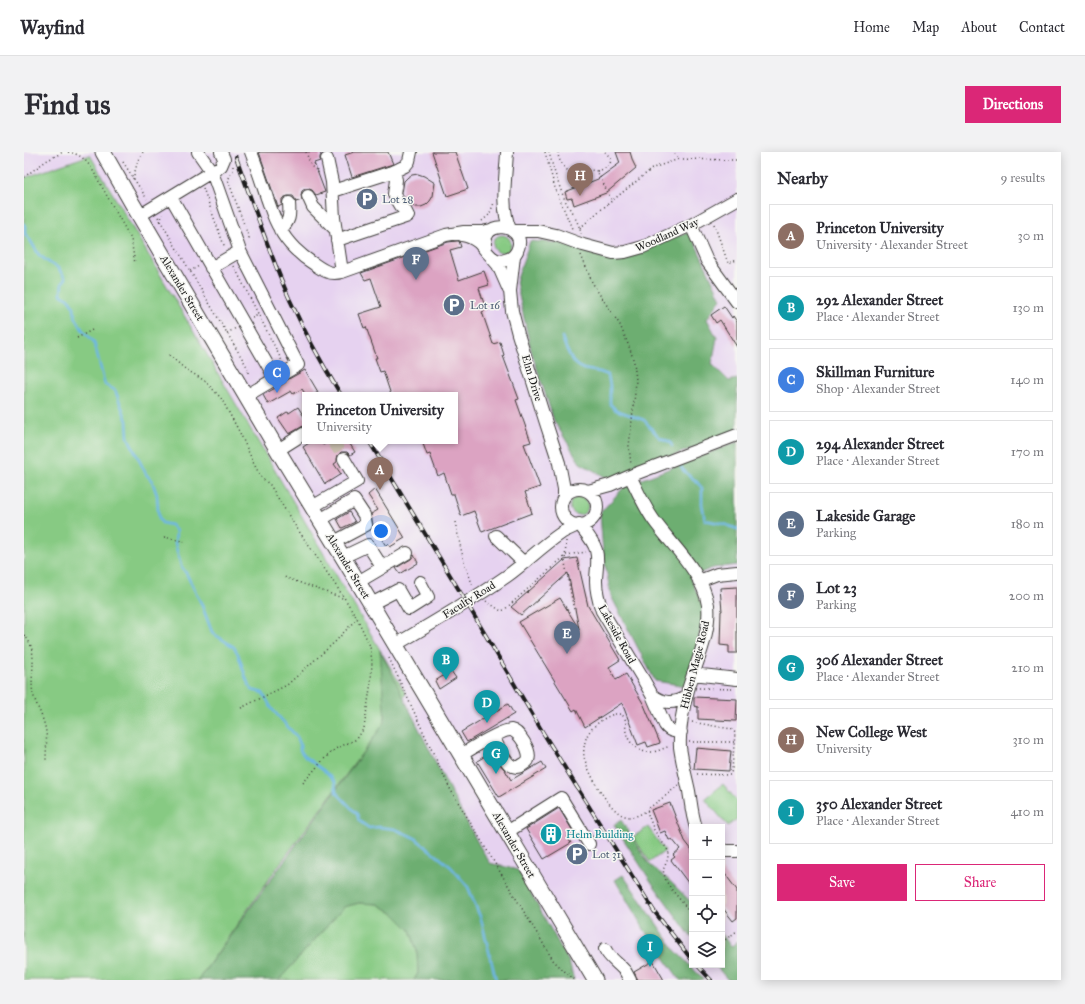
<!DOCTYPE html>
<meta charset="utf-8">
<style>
body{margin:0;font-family:"IM FELL Great Primer",serif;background:#f2f2f3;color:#2b2b33}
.controls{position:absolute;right:12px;bottom:12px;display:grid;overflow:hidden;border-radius:0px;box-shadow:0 2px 10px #0003}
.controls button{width:36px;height:36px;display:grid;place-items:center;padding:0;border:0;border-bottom:1px solid #e1e1e2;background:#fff;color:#2b2b33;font:20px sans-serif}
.you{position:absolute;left:357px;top:379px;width:14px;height:14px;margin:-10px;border:3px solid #fff;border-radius:50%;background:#1a73e8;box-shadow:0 0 0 6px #1a73e833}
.badge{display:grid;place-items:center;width:26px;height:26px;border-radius:50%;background:#db2777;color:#fff;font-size:13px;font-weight:700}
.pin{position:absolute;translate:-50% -33px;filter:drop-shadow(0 1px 2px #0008)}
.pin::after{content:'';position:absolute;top:21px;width:14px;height:12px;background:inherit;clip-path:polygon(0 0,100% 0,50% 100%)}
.popup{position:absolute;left:278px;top:240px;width:156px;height:52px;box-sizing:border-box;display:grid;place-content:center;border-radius:0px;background:#fff;filter:drop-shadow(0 1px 3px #0005);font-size:13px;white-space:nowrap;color:#7c7c81}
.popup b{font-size:15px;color:#2b2b33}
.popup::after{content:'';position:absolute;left:50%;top:100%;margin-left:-8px;border:8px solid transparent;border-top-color:#fff}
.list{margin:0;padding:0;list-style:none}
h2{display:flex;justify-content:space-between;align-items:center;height:52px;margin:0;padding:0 16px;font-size:17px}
h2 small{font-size:13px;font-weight:400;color:#7c7c81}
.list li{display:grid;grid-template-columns:26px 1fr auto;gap:12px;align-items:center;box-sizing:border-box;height:64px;margin:0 8px 8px;padding:0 8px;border:1px solid #e1e1e2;border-radius:0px}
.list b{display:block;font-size:15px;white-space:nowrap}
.list p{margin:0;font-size:13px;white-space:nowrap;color:#7c7c81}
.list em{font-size:13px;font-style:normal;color:#7c7c81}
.actions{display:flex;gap:8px;padding:12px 16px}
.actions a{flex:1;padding:9px 0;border:1px solid #db2777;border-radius:0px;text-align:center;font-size:14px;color:#db2777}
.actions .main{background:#db2777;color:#fff}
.icon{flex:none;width:22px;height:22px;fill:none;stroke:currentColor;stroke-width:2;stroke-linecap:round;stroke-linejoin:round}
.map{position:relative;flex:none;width:713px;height:828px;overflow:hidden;border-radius:0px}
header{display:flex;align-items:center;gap:24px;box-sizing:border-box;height:56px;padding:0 20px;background:#fff;border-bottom:1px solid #e1e1e2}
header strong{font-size:19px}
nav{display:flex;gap:22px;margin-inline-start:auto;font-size:14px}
.intro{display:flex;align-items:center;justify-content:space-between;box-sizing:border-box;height:96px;padding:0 24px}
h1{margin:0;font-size:28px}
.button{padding:10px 18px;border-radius:0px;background:#db2777;color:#fff;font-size:14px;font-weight:700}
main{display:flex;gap:24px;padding:0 24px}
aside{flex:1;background:#fff;border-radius:0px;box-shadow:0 2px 10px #0003}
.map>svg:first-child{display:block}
</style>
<header>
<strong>Wayfind</strong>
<nav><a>Home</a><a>Map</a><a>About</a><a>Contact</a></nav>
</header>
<div class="intro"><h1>Find us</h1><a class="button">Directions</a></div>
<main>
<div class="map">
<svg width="713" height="828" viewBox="0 0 713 828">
<rect width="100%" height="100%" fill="#f6f6f2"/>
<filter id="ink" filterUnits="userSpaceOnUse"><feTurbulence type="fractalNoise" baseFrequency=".025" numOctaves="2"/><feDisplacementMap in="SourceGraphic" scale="8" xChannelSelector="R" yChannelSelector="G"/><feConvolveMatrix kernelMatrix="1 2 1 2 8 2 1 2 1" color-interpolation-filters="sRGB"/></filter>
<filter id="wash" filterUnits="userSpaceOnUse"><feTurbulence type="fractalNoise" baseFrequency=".012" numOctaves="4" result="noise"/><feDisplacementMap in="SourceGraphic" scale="16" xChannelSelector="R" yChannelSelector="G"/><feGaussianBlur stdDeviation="0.9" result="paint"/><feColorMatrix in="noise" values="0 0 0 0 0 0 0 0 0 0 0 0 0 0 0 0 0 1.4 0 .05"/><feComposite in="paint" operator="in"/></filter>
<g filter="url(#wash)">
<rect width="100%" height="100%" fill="#f4e6d3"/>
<!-- built -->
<path fill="#e6d2f0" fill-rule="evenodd" d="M0 0H713V828H0ZM281 243H431V289H281ZM668 675H698V813H668Z"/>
<!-- green -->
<path fill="#87ca83" stroke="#527350" d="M66 3 382 542 255 713 174 828H0V26Z
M469 92a9 9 0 1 1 18 0a9 9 0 1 1-18 0Z
M546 354a9 9 0 1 1 18 0a9 9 0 1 1-18 0Z
M699 632 713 649V667L704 674 681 647Z
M624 675 641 699 626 710 609 685Z
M335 751 354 752 370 762 386 778 393 799 394 821 390 828H255L320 755Z"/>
<!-- forest -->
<path fill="#6dae71" stroke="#446546" d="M666 80 697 147 683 167 693 186 688 212 705 229 713 227V280L585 327 556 311 530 269 507 198 492 130 506 89 537 91 582 107Z
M713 290V413L689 416 666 425 680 457 674 489 662 534 631 529 587 444 579 401 576 361 601 334Z
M356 498 416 619 455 693 466 711 494 718 545 810 550 828H390L394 821 393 799 386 778 370 762 354 752 335 751 320 755 255 828H174L361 570Z
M597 668 625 712 646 729 668 751V786L628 731 590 673Z
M599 723 651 798 680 828H656L621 779 591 728Z
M698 782 707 795 713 789V828H704L691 813H698Z"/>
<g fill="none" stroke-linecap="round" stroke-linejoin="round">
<!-- stream -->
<path stroke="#6db6e5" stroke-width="2.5" d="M0 72 1 74V82L6 88 15 103 27 112 33 115 41 126 40 129 38 131 37 142 39 144 45 147 50 155 51 164 58 177 70 190 81 233 91 238 103 269 104 285 122 322 128 329 133 343 134 358 135 367 138 371 147 373 152 379 151 391 157 414 162 421 177 451 188 480 193 484 210 495 214 502 223 529 228 538 239 541 248 557 273 585 276 592V598L281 605 299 618 311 630 312 640 333 662 335 669 345 676 355 675 371 677 391 686 427 715 444 735 457 767 472 828
M538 185 542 196 549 210 559 217 576 220 584 223 586 234V252L592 258 620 268 635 285 646 290 648 294
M657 315 660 319 672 329 678 336V352L681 368 700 372 713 377"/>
</g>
<g id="blocks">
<!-- building -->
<path fill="#dca3c2" d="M235 0H296L297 3 296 5V9L290 11 301 40 292 43 288 38 285 37H281L278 39 277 43 278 48 272 50 271 47 269 44H264L261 45 258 47V53L254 55Z
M330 0H364L369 12 328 25 321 3Z
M408 0H431L444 37 423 44Z
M592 0H606L609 10 612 16 582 41 550 53 548 46 543 47 541 40 574 27 596 11Z
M394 22 400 24 411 31 409 44 406 49 402 53 397 55H392L387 54 382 49 378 41 380 29 384 25 388 23Z
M433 89H435L437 95 426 98 435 128 460 119 465 133 455 136 462 158 458 160 469 192 476 190 480 203 479 204 495 247 492 248 507 290 500 292 516 335 501 340 508 361 458 380 450 359 437 364 430 342H427L420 321 414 324 406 302 403 303 398 289H431V243H367L359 219 356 220 351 206H353L342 175 340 176 335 162 357 155 347 126 341 128 337 121 424 90Z
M700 154 708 166 709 164 713 170V195L696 168 692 171 687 163Z
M281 218 294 240 290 243H282L278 237 269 242 267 239 244 252 239 243 262 230 261 229Z
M274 255 281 266V273L265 282 254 266 263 260 265 261Z
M288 289H297L299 293 306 289H324L331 300 326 303 323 300H317L314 303 313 307V310L310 312 317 322 301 332 279 295Z
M351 337 381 386 366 395 364 392 362 394 349 373 347 362 354 358 344 343Z
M325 360 331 370 318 376 313 367Z
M390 403 394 411 376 422 372 416 387 407Z
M553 406 564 454 596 508 585 515 592 528 602 522 620 553 636 591 624 595 622 590 614 593 598 551 561 575 552 557 549 559 495 470 536 446 555 477 544 421 497 463 487 455 540 408Z
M713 435V501H705V494L696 493 697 459H698L696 436Z
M427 519 432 526 415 537 411 529Z
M670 545 713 547 712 569 674 567V555L670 554Z
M484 552 490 562 443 590 437 580Z
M672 596 707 599 705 619 670 617Z
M468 600 474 610 481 618 487 628 518 610 522 617 475 645 453 609Z
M646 651 661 689 668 698V736L647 708 651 705 649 703 656 697 648 687 645 688 641 679 636 681 627 658Z
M535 656 550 681 543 685 547 691 520 707 502 677Z
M698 718 713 738V766L709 769 698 755Z
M629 809 640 828H614L610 820Z"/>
</g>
</g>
<g filter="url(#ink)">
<use href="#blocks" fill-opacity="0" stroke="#3c3a37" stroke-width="1"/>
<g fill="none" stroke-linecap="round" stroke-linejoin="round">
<!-- minor-tunnel -->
<path stroke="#c9beae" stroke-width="12" stroke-dasharray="12 6" stroke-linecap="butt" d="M309 289 320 307"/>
<!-- minor casing -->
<g stroke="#3c3a37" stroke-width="14">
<path id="minor" d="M174 0 188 20 216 99 274 213 222 244
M227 0C233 15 238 31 243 46 247 57 250 68 256 77 263 91 277 104 290 112 300 119 306 123 318 120L422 83 440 80H458L467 78
M483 0C482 24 476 55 486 77
M303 7 308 30 310 66 318 120
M309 39 371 19 381 14 385 9 387 0
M284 44 289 55 311 77
M147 45 251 226
M115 64 197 14 200 7 197 0
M667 73 683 109 713 150
M256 78C266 69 266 64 265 51
M489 79H514L532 83 559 93 589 101 601 100 619 95 667 73 713 47
M438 83C444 84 449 86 454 90 463 98 469 114 484 107 488 106 491 103 493 99 506 72 453 63 462 99
M313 88 384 64 381 58 376 54 373 49 370 42 372 28 370 20
M490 104 486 139 488 159 494 182 521 268 535 311 540 337V345
M468 106 474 113 485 138
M187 116 216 99
M254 298 281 281
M606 324C613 338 620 354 629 367 647 393 679 420 684 453 687 481 672 511 664 538 659 556 655 576 656 595 658 610 662 625 665 639 667 651 668 664 672 675
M537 355a18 18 0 1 1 36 0a18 18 0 1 1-36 0Z
M564 339 586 333 611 322 713 283
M288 355 333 329 320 307
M296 368 330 348 340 363 342 373 310 390
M472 384 500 411
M319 405 344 393 358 415
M675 429 693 422 713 420
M334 430 383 401
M347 452 374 438 385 457 404 445 396 430
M371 493C409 471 447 449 483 424 501 411 517 395 536 382 541 378 549 376 555 372 561 380 569 388 572 398 575 409 572 418 572 429 572 439 575 450 578 459L619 527 628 543 641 573C645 579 650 580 657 580
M669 522 713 527
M628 543C640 552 649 552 662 545
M437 603C445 598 479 577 487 578 495 579 508 600 504 608 503 611 499 612 497 614 492 616 489 615 485 612 478 605 474 593 469 585
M483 680 537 646 565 692
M698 698 703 699H713
M581 797C585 806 594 811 601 819 603 822 604 825 606 828"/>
</g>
<!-- major casing -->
<g stroke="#3c3a37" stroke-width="17">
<path id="major" d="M79 0 108 51 256 302 334 430 571 828"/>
</g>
<!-- path -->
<path stroke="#3c3a37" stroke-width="1.5" stroke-dasharray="1 3" stroke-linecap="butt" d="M44 0C56 2 61 7 68 17L107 87 111 112
M282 0 287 14 295 21
M521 0 531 36 549 79
M525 0C529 16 534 32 541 48 546 59 555 69 557 82
M534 0C534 10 541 16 547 22L554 23 567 18 573 19 588 49
M655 7 713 8
M99 10 123 47
M209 14V18L204 28 225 86 223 87
M573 19C585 16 592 10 581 0
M0 25 22 9 39 0
M109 27 114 8 119 0
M179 36 201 96
M134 65 225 218 223 223
M458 69 465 63 470 51
M137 70 138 62
M690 72 704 111 713 108
M556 76 574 60 629 16 655 7 649 0
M557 103 568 130 574 140 596 173 606 197 610 210 612 228 611 241 605 294 607 313
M210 114 259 211
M166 119 175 114
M228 166 234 163
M203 181 212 176
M53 186 70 177
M145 203 160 216 181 229 197 246 216 281 230 312 237 325 246 333 268 369 321 447 260 425
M431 370 440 410 449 434
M140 385 162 390
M542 389 541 411 550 458
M462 449 477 459 480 458 542 403 562 400
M0 483C16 499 5 522 9 542 12 552 17 561 20 571 24 583 22 596 22 608
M365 506 425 635 529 808 539 818 551 828
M675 536 708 537
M217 556 263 533 312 489 333 466
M668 570 707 577 710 579 711 581 708 618 706 623 672 622
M665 590H713
M279 631 299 608 311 597 333 587 340 576 347 530 348 510 346 494 333 466 321 447
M654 633 644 642 625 656 623 660 630 678 645 700 643 709 639 718 642 729 648 738 668 762
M624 658C617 662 609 667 601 664 585 660 564 620 560 605 559 597 561 585 566 579 571 572 592 555 600 565 603 569 601 575 602 580 604 590 614 601 626 600 633 600 640 596 646 594
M698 790 713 779"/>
<!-- minor -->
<use href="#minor" stroke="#fff" stroke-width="12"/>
<!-- major -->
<use href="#major" stroke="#fff" stroke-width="15"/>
<!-- rail casing -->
<g stroke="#1c1c1c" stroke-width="4">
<path id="rail" d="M212 5C229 52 245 100 265 146 280 179 298 212 317 243
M345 289 438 443 518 579 630 759 668 808
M673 813 687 828"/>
</g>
<!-- rail -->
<use href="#rail" stroke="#f6f6f2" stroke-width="2.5" stroke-dasharray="8" stroke-linecap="butt"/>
</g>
</g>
<!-- icons -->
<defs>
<g id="parking-disc" transform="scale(1.15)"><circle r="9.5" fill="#5c6f8a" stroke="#f6f6f2"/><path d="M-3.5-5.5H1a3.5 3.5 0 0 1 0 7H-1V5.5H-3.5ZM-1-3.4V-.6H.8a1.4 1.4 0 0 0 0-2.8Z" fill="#fff"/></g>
<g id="building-disc" transform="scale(1.15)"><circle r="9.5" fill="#0f9aa8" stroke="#f6f6f2"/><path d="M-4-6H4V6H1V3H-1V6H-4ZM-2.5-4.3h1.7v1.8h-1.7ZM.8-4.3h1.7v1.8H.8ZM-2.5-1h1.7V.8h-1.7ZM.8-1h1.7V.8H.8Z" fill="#fff"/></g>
</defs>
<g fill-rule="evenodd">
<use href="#parking-disc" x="343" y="47"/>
<use href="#parking-disc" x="430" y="153"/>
<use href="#building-disc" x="527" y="682"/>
<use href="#parking-disc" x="553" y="702"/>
</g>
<g text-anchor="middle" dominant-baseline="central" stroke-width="3" stroke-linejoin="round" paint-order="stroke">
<!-- service labels -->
<g font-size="11" fill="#4e5e75" stroke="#f6f6f2" text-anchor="start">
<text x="358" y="47">Lot 28</text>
<text x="446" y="153">Lot 16</text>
<text x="568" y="702">Lot 31</text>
</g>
<!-- street labels -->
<g font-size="11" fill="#1c1c1c" stroke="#f6f6f2">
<text transform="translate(643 83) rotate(-24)">Woodland Way</text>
<text transform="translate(158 136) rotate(59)">Alexander Street</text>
<text transform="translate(508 226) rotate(73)">Elm Drive</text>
<text transform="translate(324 414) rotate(59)">Alexander Street</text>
<text transform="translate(445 448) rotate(-32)">Faculty Road</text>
<text transform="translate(593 482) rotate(61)">Lakeside Road</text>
<text transform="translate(671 513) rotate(-76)">Hibben Magie Road</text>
<text transform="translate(490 693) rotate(60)">Alexander Street</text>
</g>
<!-- culture labels -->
<g font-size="11" fill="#0d838f" stroke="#f6f6f2" text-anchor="start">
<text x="542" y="682">Helm Building</text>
</g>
</g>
</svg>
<div class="controls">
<button>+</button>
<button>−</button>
<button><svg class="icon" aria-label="locate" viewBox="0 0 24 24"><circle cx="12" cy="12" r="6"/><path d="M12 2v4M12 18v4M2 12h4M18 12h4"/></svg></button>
<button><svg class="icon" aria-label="layers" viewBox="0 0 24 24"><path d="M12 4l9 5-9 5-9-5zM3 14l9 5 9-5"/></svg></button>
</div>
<div class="you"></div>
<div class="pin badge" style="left:356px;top:338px;background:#8d6e63">A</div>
<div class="popup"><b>Princeton University</b>University</div>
<div class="pin badge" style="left:422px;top:528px;background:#0f9aa8">B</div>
<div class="pin badge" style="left:253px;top:241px;background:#3f7fe0">C</div>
<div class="pin badge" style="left:463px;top:571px;background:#0f9aa8">D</div>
<div class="pin badge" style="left:543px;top:502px;background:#5c6f8a">E</div>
<div class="pin badge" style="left:392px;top:128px;background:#5c6f8a">F</div>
<div class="pin badge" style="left:472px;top:622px;background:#0f9aa8">G</div>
<div class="pin badge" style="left:556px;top:44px;background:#8d6e63">H</div>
<div class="pin badge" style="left:626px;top:815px;background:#0f9aa8">I</div>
</div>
<aside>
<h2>Nearby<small>9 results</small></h2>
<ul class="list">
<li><span class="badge" style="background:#8d6e63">A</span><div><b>Princeton University</b><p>University · Alexander Street</p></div><em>30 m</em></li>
<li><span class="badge" style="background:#0f9aa8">B</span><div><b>292 Alexander Street</b><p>Place · Alexander Street</p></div><em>130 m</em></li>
<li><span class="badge" style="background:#3f7fe0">C</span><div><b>Skillman Furniture</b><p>Shop · Alexander Street</p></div><em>140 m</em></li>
<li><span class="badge" style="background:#0f9aa8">D</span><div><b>294 Alexander Street</b><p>Place · Alexander Street</p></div><em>170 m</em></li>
<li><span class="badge" style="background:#5c6f8a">E</span><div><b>Lakeside Garage</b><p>Parking</p></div><em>180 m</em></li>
<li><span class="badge" style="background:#5c6f8a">F</span><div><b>Lot 23</b><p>Parking</p></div><em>200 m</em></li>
<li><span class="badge" style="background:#0f9aa8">G</span><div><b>306 Alexander Street</b><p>Place · Alexander Street</p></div><em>210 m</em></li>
<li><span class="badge" style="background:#8d6e63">H</span><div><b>New College West</b><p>University</p></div><em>310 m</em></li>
<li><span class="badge" style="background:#0f9aa8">I</span><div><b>350 Alexander Street</b><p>Place · Alexander Street</p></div><em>410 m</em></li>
</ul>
<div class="actions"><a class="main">Save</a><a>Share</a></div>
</aside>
</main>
